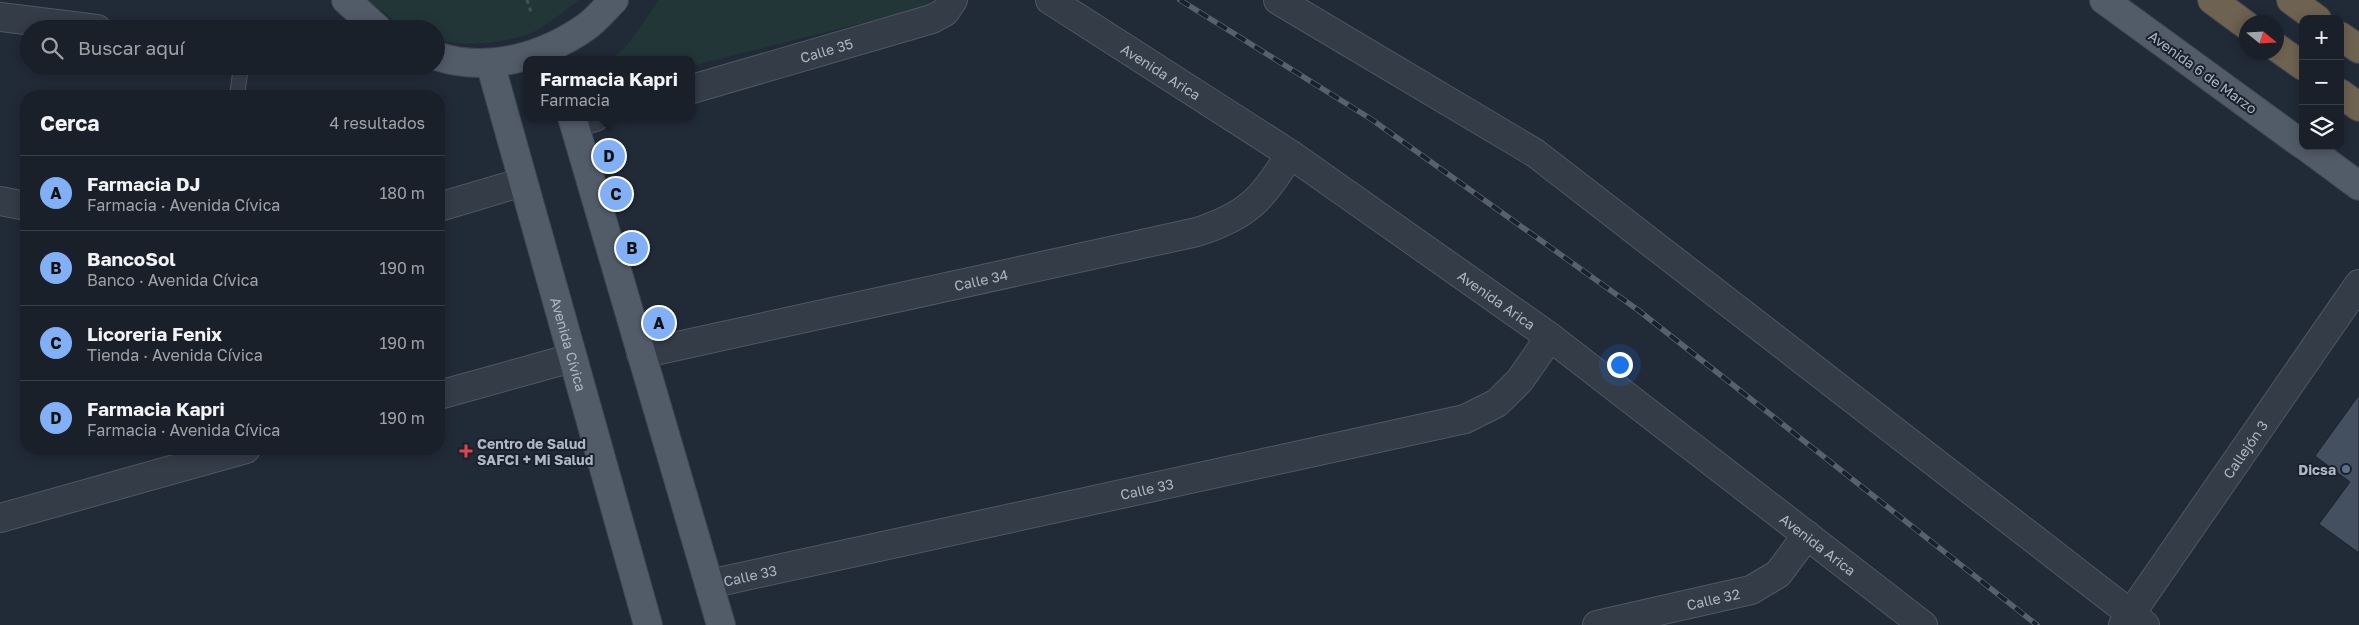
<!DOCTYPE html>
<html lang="es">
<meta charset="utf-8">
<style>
body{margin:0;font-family:"Golos Text",sans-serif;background:#262d35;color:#f1f3f6}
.controls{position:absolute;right:15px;top:15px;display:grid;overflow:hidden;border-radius:10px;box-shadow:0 2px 12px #0003}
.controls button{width:45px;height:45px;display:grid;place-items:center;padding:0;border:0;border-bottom:1px solid #373e46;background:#192029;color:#f1f3f6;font:25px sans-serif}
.compass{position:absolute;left:2239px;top:15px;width:45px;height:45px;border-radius:50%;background:#192029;box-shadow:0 2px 12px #0003;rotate:108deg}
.you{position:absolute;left:1619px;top:364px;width:18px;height:18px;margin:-12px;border:4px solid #fff;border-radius:50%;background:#1a73e8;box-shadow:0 0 0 8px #1a73e833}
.badge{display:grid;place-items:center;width:32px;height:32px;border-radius:50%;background:#82b0f6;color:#111;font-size:16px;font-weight:700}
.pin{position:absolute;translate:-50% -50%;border:2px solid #fff;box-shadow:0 1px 5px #0006}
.popup{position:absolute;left:523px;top:56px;width:172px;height:65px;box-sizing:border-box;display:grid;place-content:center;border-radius:10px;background:#192029;filter:drop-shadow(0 1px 4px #0005);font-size:16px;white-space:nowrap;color:#9fa3a8}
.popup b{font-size:19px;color:#f1f3f6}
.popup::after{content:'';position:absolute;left:50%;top:100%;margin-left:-10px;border:10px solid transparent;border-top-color:#192029}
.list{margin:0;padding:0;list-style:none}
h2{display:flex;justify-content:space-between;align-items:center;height:65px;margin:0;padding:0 20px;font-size:21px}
h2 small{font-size:16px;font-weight:400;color:#9fa3a8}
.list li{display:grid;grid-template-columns:32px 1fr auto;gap:15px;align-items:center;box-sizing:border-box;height:75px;padding:0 20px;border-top:1px solid #373e46}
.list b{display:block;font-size:19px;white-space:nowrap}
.list p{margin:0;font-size:16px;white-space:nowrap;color:#9fa3a8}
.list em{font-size:16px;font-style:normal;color:#9fa3a8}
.icon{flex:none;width:28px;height:28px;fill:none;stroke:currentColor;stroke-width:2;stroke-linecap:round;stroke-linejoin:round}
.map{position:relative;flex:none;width:2359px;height:625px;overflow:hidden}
.search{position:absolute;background:#192029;box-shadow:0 2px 12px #0003;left:20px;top:20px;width:425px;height:55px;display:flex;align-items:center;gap:12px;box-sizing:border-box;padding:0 18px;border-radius:28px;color:#9fa3a8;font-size:19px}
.panel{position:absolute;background:#192029;box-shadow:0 2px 12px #0003;left:20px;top:90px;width:425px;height:365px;border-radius:20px}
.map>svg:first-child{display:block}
</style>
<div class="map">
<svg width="2359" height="625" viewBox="0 0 2359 625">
<rect width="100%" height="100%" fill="#212a37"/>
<!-- green -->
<path fill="#223638" d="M367 0H579C566 9 554 20 541 28 518 43 462 48 436 39V29L402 27Z
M659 0H930L926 7 692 66V60H612L629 43Z"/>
<!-- building -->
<path fill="#44505f" stroke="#1b232e" d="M2359 395V553L2319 524 2350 482 2315 456Z"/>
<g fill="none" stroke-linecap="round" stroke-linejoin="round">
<!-- lane casing -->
<g stroke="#4e5762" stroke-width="16">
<path id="lane" d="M237 96 241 66"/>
</g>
<!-- street casing -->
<g stroke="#4e5762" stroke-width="30">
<g id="street">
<path id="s1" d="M1050 0 1290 154 1550 337 1923 625"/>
<path d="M1278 0 1535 153 2145 625"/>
<path d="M0 17 97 29"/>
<path id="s2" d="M692 89 932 19 945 12 953 0"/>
<path d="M574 123 595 117"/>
<path d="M0 201 26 206"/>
<path d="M439 207 523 182"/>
<path id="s3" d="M641 354 1197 232C1247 216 1263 199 1290 154"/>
<path d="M439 395 572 358"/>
<path d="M0 518 246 449"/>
<path id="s4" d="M709 584 1465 419 1497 403 1520 380 1550 337"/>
<path id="s5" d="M1597 625 1751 590 1778 574 1807 535"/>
<path id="s6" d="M2123 625 2359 284"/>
</g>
</g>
<!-- primary casing -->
<g stroke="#3d4551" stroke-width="30">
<g id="primary">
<path d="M346 0 378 29"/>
<path d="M2104 0 2303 145"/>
<path d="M436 56C488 73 543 57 586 27 596 20 605 9 614 0"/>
<path id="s7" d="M490 63 648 625"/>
<path d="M572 117 721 625"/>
<path d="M2305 146 2359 186"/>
</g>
</g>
<!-- highway casing -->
<g stroke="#3e4752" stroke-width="30">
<path id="highway" d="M2212 0 2246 25
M2291 0 2317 19
M2340 36 2359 49
M2276 47 2303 66
M2340 93 2359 107"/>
</g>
<!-- path -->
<path stroke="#405356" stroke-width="3" stroke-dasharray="4 4" stroke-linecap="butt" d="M527 0 532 15"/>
<!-- lane -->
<use href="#lane" stroke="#343c48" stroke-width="14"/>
<!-- street -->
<use href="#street" stroke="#343c48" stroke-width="28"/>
<!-- primary -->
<use href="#primary" stroke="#525b68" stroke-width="28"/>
<!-- highway -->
<use href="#highway" stroke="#6e6251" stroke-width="28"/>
<!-- rail casing -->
<g stroke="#56606f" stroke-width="5.5">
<path id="rail" d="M1180 0 1371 119 1638 310 2037 625"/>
</g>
<!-- rail -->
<use href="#rail" stroke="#1a212c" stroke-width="4" stroke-dasharray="11" stroke-linecap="butt"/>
</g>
<!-- markers -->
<path fill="#e0444e" stroke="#1a212c" stroke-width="2" d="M463.5 443.5h5v5h5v5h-5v5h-5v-5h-5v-5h5z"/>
<circle fill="#5c6f8a" stroke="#1a212c" stroke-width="2" cx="2346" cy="469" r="5"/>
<g text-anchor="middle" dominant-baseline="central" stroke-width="4" stroke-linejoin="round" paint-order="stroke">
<!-- street labels -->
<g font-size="14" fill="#aeb7c4" stroke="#1a212c">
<text stroke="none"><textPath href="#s2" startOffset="140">Calle 35</textPath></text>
<text stroke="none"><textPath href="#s1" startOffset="132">Avenida Arica</textPath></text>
<text transform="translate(2203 72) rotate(36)">Avenida 6 de Marzo</text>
<text stroke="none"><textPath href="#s3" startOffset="348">Calle 34</textPath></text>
<text stroke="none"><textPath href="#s1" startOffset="538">Avenida Arica</textPath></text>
<text stroke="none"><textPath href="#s7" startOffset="292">Avenida Cívica</textPath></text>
<text stroke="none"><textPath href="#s6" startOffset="214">Callejón 3</textPath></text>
<text stroke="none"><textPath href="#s4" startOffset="448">Calle 33</textPath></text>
<text stroke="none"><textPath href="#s1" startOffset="942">Avenida Arica</textPath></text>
<text stroke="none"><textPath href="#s4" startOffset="42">Calle 33</textPath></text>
<text stroke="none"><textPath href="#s5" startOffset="119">Calle 32</textPath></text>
</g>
<!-- poi labels -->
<g font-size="14" font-weight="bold" fill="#aeb7c4" stroke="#1a212c" text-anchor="start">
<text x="477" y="443">Centro de Salud<tspan x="477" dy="16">SAFCI + Mi Salud</tspan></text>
<text x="2336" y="469" text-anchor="end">Dicsa</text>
</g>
</g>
</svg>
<div class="controls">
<button>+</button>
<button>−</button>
<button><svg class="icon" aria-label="layers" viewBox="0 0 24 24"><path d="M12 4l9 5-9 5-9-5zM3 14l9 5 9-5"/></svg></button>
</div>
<svg class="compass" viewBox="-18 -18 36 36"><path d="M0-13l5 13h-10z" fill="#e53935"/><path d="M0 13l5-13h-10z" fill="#9fa3a8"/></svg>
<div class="you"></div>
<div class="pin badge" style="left:659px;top:323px">A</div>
<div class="pin badge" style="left:632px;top:248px">B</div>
<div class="pin badge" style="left:616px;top:194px">C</div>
<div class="pin badge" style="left:609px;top:156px">D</div>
<div class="popup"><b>Farmacia Kapri</b>Farmacia</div>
<div class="search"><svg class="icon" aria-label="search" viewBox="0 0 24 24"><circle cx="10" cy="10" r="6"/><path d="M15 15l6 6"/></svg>Buscar aquí</div>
<section class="panel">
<h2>Cerca<small>4 resultados</small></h2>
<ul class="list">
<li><span class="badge">A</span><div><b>Farmacia DJ</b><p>Farmacia · Avenida Cívica</p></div><em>180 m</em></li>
<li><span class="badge">B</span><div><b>BancoSol</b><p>Banco · Avenida Cívica</p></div><em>190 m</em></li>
<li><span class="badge">C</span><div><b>Licoreria Fenix</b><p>Tienda · Avenida Cívica</p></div><em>190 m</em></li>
<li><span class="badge">D</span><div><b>Farmacia Kapri</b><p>Farmacia · Avenida Cívica</p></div><em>190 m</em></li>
</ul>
</section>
</div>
